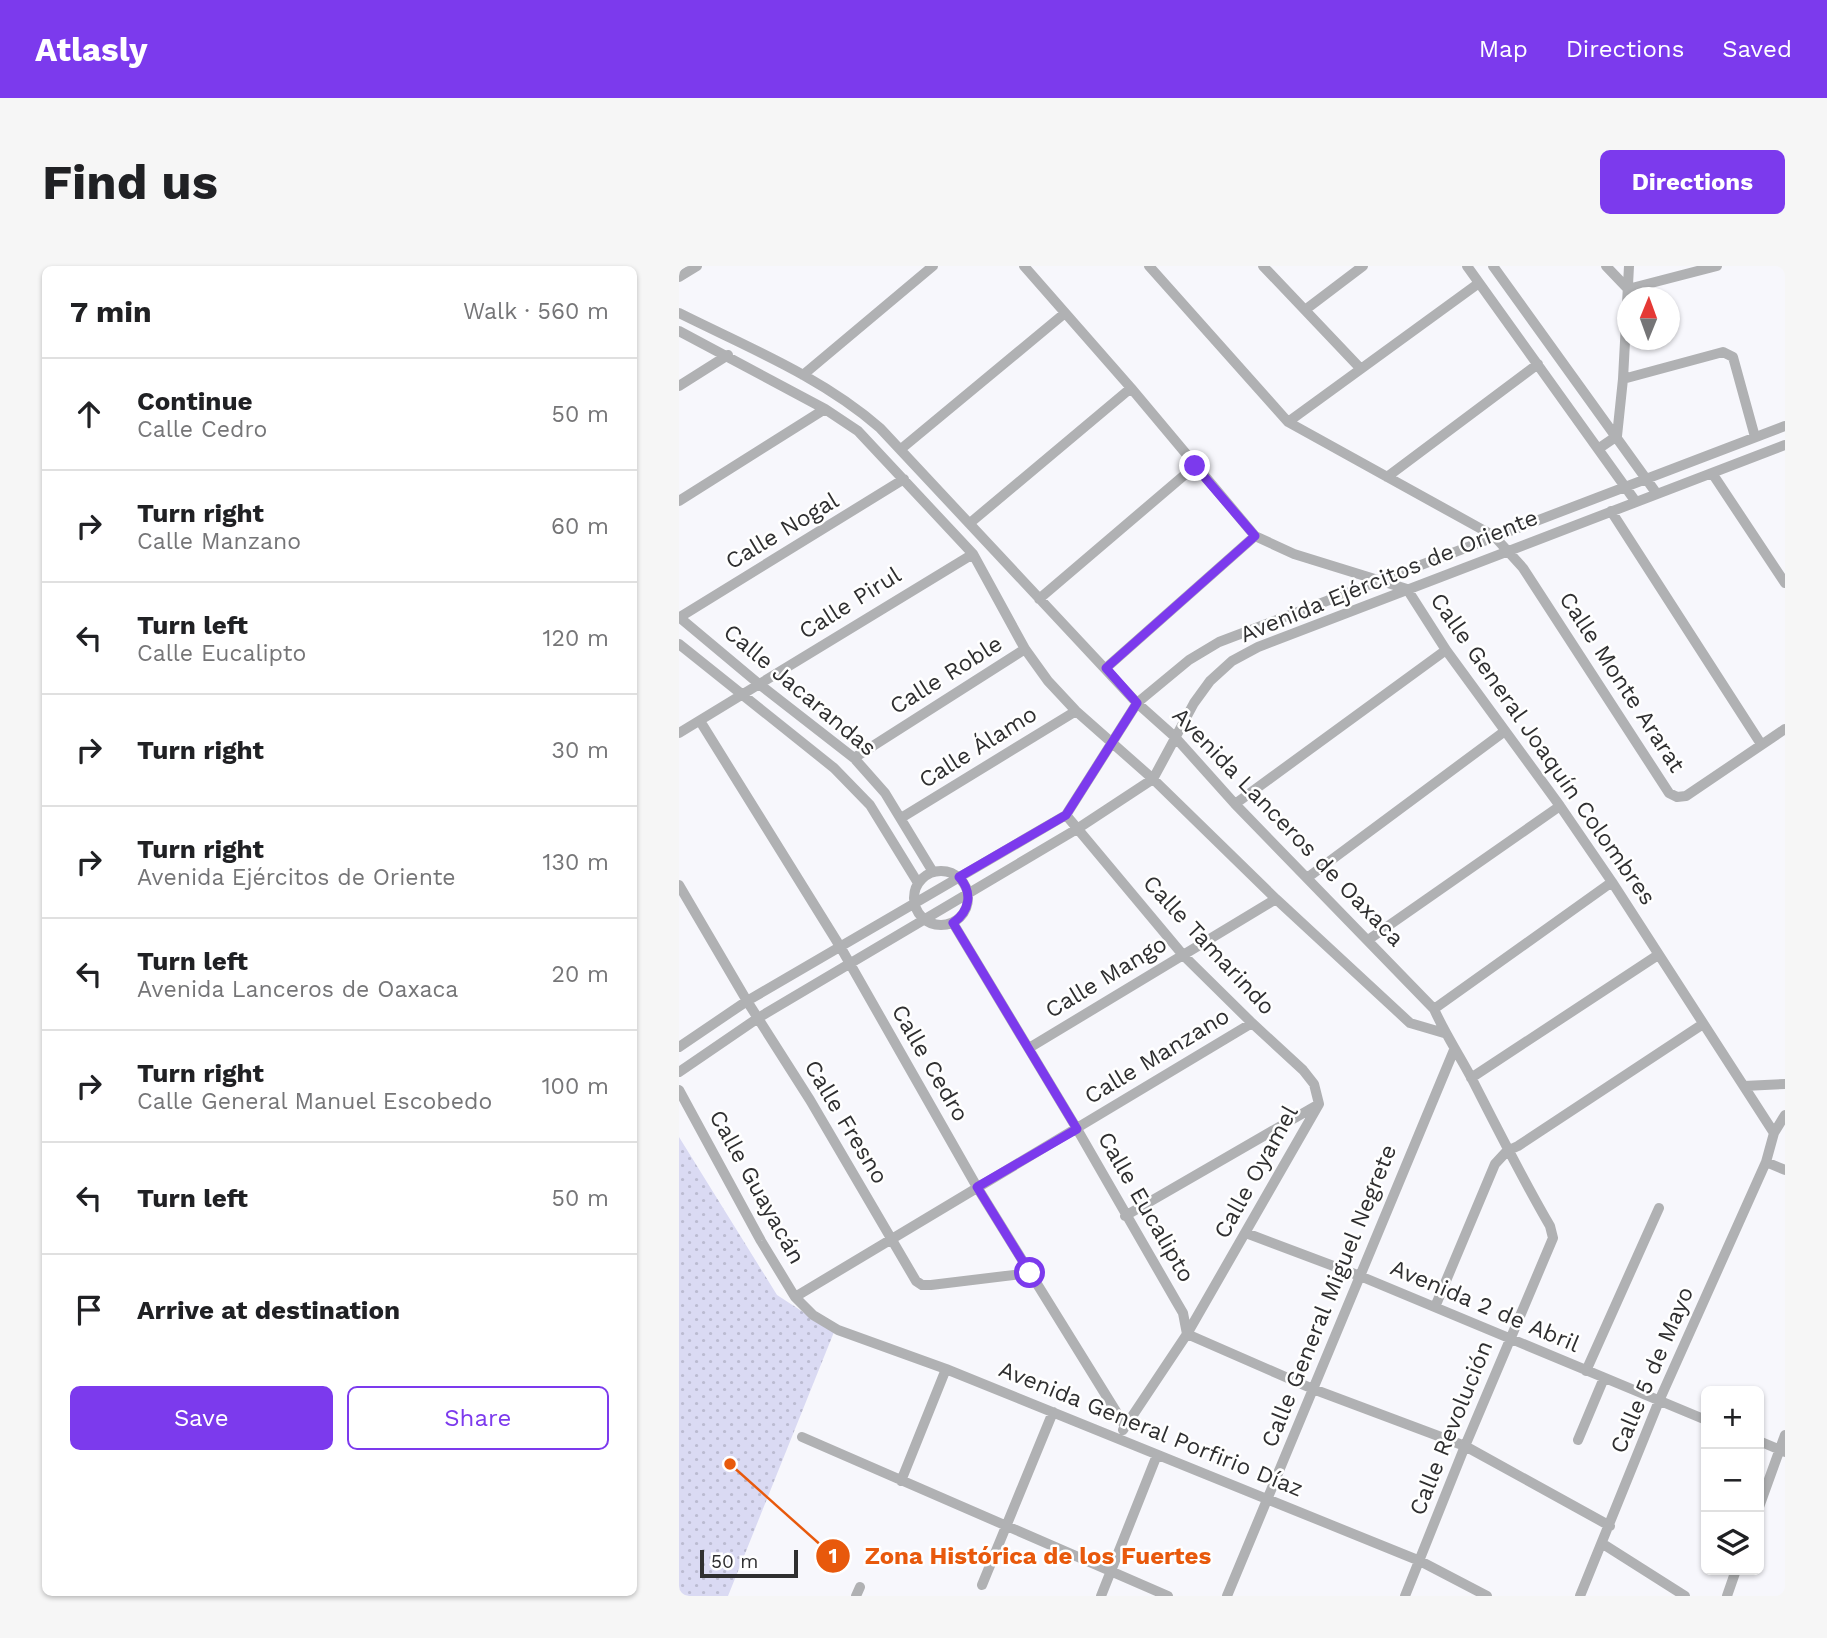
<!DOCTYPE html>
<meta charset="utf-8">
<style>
body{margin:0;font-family:"Work Sans",sans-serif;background:#f6f6f6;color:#202124}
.controls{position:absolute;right:21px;bottom:21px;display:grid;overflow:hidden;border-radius:10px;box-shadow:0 2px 5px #0004}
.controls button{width:63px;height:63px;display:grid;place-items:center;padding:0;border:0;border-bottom:2px solid #e0e0e0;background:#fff;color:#202124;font:35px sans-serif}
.compass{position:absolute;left:938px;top:21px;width:63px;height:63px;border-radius:50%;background:#fff;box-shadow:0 2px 5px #0004;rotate:1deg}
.scale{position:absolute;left:21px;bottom:18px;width:98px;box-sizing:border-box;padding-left:7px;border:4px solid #2f2f30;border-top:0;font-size:19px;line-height:24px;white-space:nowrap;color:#2f2f30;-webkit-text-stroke:5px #fff;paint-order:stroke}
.stop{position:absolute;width:21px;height:21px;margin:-16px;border:5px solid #7c3aed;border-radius:50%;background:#fff}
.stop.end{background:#7c3aed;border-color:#fff;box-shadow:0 2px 7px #0008}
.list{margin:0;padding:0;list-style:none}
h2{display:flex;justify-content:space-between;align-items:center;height:91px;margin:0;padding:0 28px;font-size:30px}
h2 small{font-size:23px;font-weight:400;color:#757577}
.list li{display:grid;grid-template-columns:46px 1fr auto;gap:21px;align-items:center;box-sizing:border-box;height:112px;padding:0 28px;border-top:2px solid #e0e0e0}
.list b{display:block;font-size:26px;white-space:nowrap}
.list p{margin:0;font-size:23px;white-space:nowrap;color:#757577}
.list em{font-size:23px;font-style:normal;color:#757577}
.actions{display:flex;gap:14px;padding:21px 28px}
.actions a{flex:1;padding:16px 0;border:2px solid #7c3aed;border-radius:10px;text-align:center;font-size:24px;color:#7c3aed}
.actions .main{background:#7c3aed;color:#fff}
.icon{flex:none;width:38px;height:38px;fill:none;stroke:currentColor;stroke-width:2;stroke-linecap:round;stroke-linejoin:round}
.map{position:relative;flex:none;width:1106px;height:1330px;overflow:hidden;border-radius:10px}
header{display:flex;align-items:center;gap:42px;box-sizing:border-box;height:98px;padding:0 35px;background:#7c3aed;color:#fff}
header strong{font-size:33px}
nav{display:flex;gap:38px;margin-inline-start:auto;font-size:24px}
.intro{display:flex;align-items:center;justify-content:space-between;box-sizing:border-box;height:168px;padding:0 42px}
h1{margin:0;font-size:49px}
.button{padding:18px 32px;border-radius:10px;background:#7c3aed;color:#fff;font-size:24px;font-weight:700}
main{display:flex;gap:42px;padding:0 42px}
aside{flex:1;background:#fff;border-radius:10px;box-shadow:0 2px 5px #0004}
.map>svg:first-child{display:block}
</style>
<header>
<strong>Atlasly</strong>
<nav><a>Map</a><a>Directions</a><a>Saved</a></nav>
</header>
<div class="intro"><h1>Find us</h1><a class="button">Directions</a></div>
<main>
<aside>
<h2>7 min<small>Walk · 560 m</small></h2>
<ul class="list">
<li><svg class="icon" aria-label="ahead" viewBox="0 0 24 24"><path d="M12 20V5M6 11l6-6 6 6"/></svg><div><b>Continue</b><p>Calle Cedro</p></div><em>50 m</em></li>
<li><svg class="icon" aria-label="right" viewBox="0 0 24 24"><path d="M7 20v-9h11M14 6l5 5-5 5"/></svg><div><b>Turn right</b><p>Calle Manzano</p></div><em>60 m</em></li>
<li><svg class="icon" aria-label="left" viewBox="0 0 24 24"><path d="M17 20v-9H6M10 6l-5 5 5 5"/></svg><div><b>Turn left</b><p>Calle Eucalipto</p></div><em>120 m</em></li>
<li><svg class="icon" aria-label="right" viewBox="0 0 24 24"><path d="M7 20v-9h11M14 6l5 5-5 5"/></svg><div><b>Turn right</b></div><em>30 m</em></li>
<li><svg class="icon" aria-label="right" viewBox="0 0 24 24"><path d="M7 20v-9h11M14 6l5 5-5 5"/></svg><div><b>Turn right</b><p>Avenida Ejércitos de Oriente</p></div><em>130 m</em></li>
<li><svg class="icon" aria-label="left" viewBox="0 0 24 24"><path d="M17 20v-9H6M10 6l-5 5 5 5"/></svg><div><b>Turn left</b><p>Avenida Lanceros de Oaxaca</p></div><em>20 m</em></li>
<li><svg class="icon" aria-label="right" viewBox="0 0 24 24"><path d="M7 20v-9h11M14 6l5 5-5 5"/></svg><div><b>Turn right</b><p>Calle General Manuel Escobedo</p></div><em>100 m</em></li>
<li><svg class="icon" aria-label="left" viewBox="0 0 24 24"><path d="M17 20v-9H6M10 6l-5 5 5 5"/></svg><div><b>Turn left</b></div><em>50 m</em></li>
<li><svg class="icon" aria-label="arrive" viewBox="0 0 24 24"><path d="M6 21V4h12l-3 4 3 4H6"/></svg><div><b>Arrive at destination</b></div></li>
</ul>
<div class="actions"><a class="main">Save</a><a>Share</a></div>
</aside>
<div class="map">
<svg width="1106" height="1330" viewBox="0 0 1106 1330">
<defs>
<pattern id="green-dots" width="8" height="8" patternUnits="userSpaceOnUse" patternTransform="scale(1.75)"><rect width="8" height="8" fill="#dadaf3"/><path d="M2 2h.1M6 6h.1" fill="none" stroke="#bbbbd1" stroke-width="1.8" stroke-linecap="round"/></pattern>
</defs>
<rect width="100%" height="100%" fill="#f7f7fc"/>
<!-- green -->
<path fill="url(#green-dots)" d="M0 871 98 1029 155 1066 49 1330H0Z"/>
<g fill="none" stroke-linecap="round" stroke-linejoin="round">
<!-- street -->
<path stroke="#b0b1b3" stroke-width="10" d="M345 0 452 122 576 270 615 288 728 323 767 384 881 540 933 616 1095 867
M470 0 609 156 815 270 844 302 990 527 998 531 1007 530 1106 463
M584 0 681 102
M788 0 957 236
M814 0 978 228
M927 0 949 23 1038 0
M0 11 18 0
M626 44 684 0
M0 47C68 81 143 111 201 162L458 437 496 471 556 538 755 743C766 768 781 790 794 815 819 864 843 912 871 960L874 972 786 1180 726 1330
M0 65 146 143 179 165 294 288 346 383 369 415 397 445 474 513 597 633 731 757 765 767
M124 109 254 0
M944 113 1044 86 1054 91 1076 171
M0 120 49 89
M609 156 800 17
M222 183 386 47
M919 183 938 170 944 113 950 0
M1033 207 1106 317
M708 211 859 98
M0 235 146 143
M932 245 1082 478
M291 257 452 122
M360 333 516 200
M0 351 80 418 175 492 206 527 254 606
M1 351 225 213
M0 378 155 502 191 539 239 617
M427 402 576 270
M21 455 162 682 298 921 446 1160
M0 467 294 288
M175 492 346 383
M556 538 767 384
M387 549 504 689 573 757 624 804 635 818 640 838
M222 552 397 445
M235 632a27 27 0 1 1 54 0a27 27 0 1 1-54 0Z
M628 612 826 465
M0 619 68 735 131 834 237 1015 243 1019H252L351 1007
M274 657 398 863 497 1035 504 1047 508 1068 634 1123 786 1180 931 1260
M689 674 881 540
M755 743 933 616
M0 781 68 735 387 549 458 437 510 394 540 376 1106 160
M350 782 597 633
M0 806 79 752 398 563 474 513 515 437 531 415 553 395 579 381 1106 179
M792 812 979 689
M1065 820 1106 818
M0 824 82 975 116 1031 134 1049 159 1064 267 1103 741 1295 808 1330
M1087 896 1106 904
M446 950 640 838
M567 967 681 1010 1027 1154
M116 1031 573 757
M756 1041 816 898 828 885 839 880 1024 758
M907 1105 980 942
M444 1164 508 1068 640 838
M123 1171 489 1330
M899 1174 925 1112
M1080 1175 1106 1186
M222 1215 267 1103
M1080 1241 1106 1169
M924 1278 1006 1330
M303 1319 374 1146
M177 1330 181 1321
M422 1330 478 1189
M548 1330 775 784
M901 1330 980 1135 1087 896 1095 867 1106 849
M1048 1330 1057 1304"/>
</g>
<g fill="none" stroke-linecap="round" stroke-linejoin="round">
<!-- route -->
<path stroke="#7c3aed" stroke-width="9" d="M351 1007 298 921 398 863 274 657C291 645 294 626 280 611L387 549 458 437 427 402 576 270 516 200"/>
</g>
<g text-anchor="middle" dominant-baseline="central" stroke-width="5" stroke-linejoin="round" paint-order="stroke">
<!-- street labels -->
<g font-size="23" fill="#2f2f30" stroke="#fff">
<text transform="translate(103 265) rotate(-31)">Calle Nogal</text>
<text transform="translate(710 310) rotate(-22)">Avenida Ejércitos de Oriente</text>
<text transform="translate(171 337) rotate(-32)">Calle Pirul</text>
<text transform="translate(267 409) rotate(-32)">Calle Roble</text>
<text transform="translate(943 416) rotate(57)">Calle Monte Ararat</text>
<text transform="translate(121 424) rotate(40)">Calle Jacarandas</text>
<text transform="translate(299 481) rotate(-32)">Calle Álamo</text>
<text transform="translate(864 483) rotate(55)">Calle General Joaquín Colombres</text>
<text transform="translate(609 561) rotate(46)">Avenida Lanceros de Oaxaca</text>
<text transform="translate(530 679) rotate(47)">Calle Tamarindo</text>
<text transform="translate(427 711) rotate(-31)">Calle Mango</text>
<text transform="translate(478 790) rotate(-31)">Calle Manzano</text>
<text transform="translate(251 797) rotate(60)">Calle Cedro</text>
<text transform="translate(167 856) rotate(59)">Calle Fresno</text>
<text transform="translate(577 906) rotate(-61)">Calle Oyamel</text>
<text transform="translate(78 921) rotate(61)">Calle Guayacán</text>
<text transform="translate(467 941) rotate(60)">Calle Eucalipto</text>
<text transform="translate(650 1030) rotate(-68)">Calle General Miguel Negrete</text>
<text transform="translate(806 1040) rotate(23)">Avenida 2 de Abril</text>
<text transform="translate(973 1104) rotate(-67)">Calle 5 de Mayo</text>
<text transform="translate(772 1162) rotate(-68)">Calle Revolución</text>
<text transform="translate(472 1163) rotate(22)">Avenida General Porfirio Díaz</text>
</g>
</g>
<!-- callouts -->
<path fill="none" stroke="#e8590c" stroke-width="2.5" d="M51 1198L154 1290"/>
<g fill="#e8590c" stroke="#fff" stroke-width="2.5">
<circle cx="51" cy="1198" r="7"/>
<circle cx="154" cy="1290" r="18"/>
</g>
<g font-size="21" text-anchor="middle" font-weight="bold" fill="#fff">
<text x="154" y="1297">1</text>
</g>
<g font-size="24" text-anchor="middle" font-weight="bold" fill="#e8590c" stroke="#fff" stroke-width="5" stroke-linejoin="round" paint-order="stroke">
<text x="359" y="1298">Zona Histórica de los Fuertes</text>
</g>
</svg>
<div class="controls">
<button>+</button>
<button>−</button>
<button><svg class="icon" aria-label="layers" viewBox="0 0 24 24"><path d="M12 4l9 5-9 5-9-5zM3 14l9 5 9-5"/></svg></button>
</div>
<svg class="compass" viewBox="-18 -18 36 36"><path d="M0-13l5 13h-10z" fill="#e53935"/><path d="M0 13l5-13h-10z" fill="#757577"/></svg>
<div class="scale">50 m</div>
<div class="stop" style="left:351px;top:1007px"></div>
<div class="stop end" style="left:516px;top:200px"></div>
</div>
</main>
